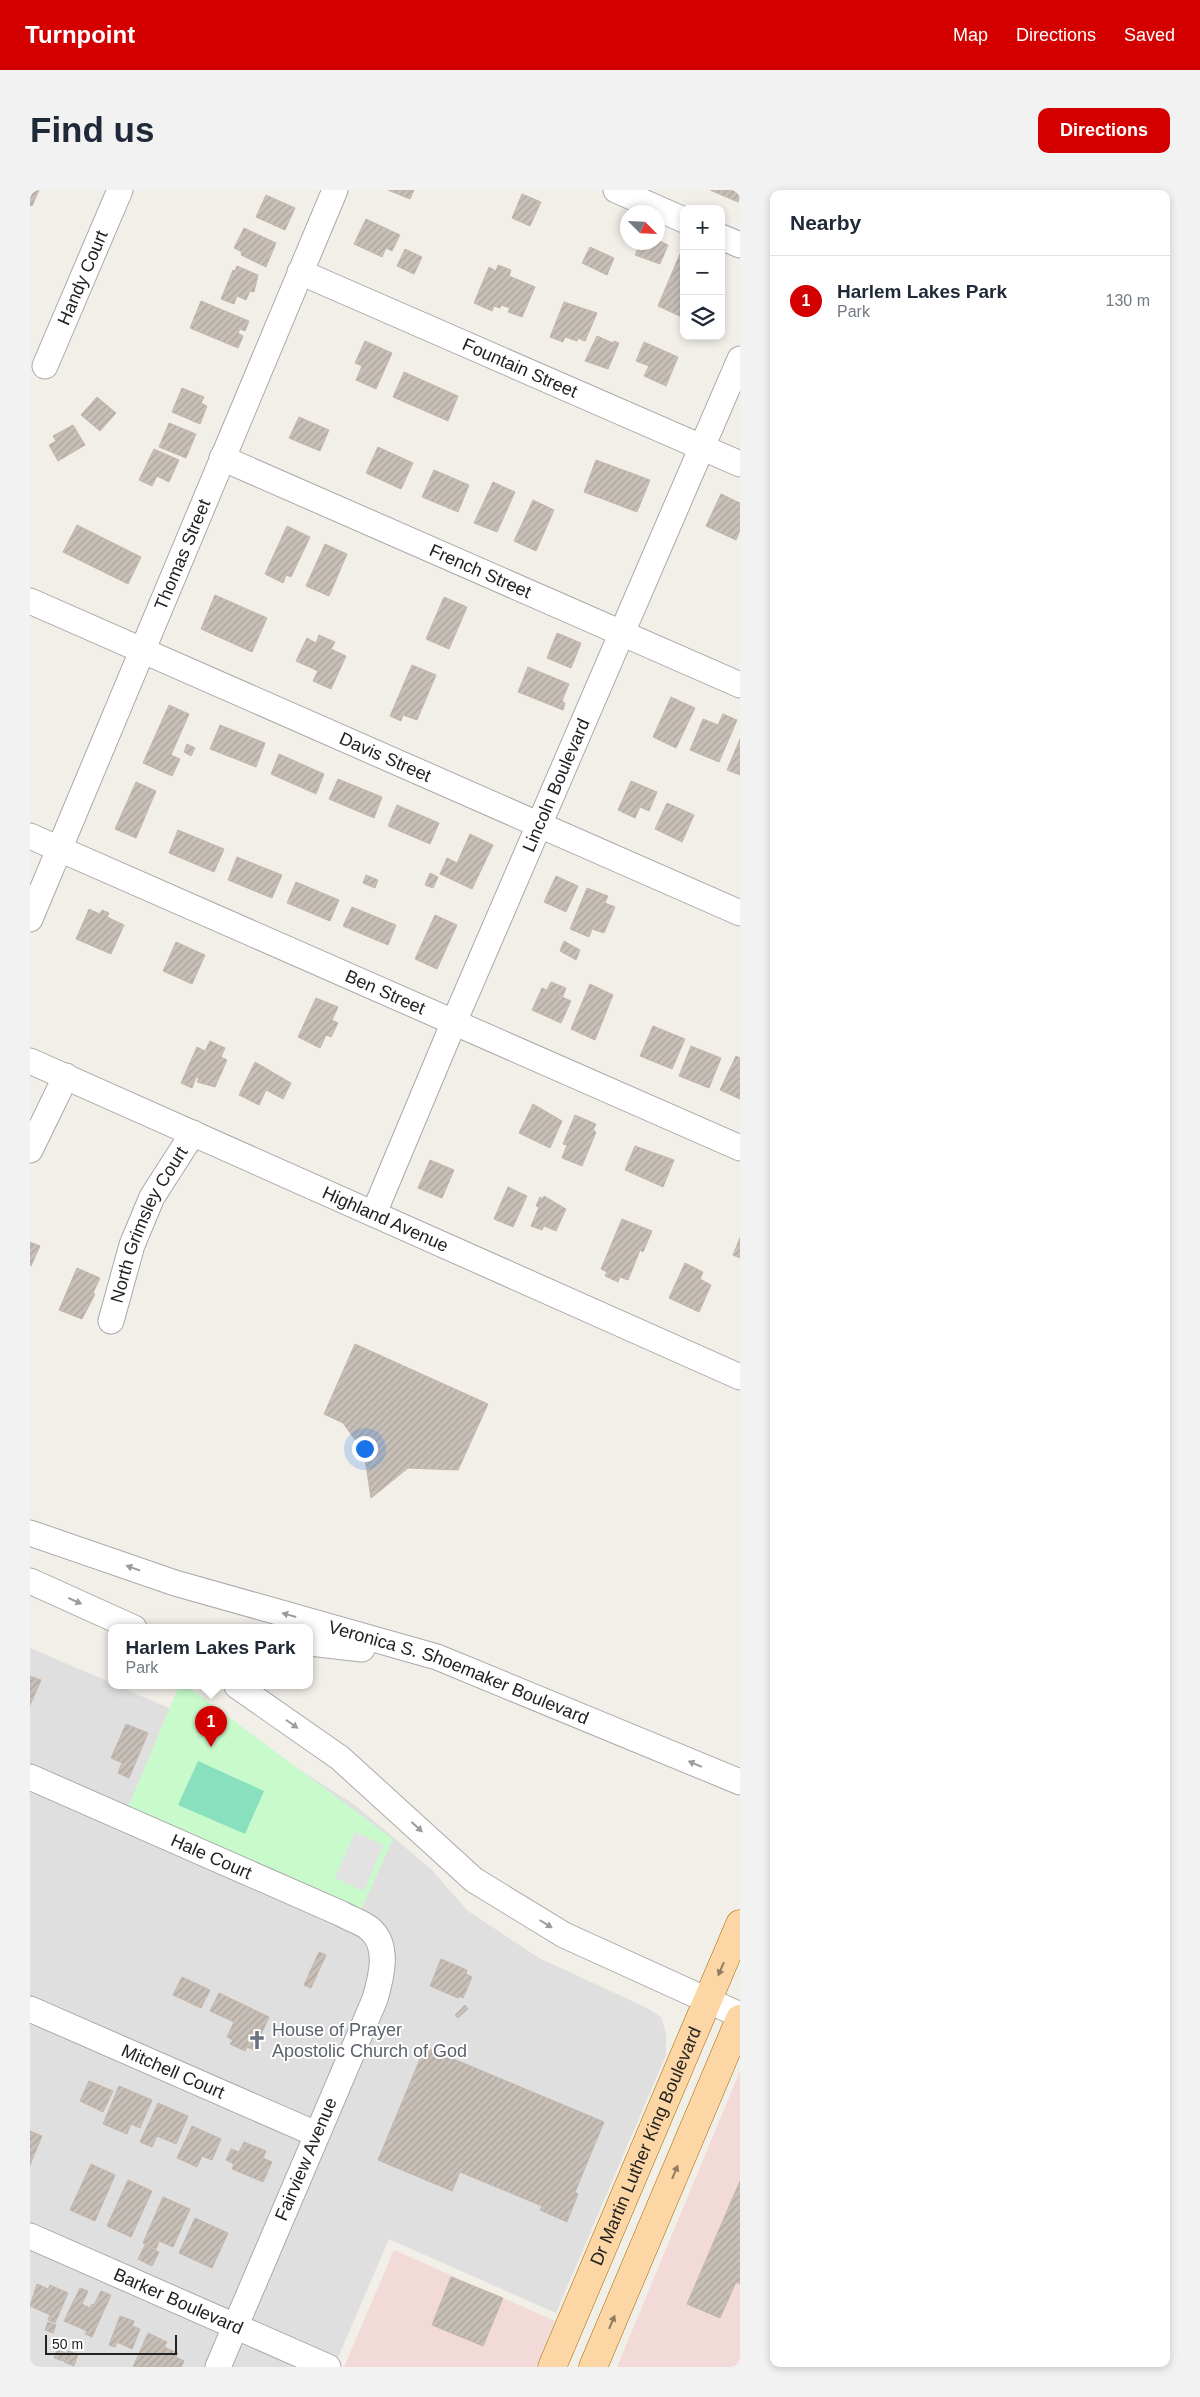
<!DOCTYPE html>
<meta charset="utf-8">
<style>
body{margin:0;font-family:Helvetica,sans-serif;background:#f2f2f3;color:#1f2937}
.controls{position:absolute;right:15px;top:15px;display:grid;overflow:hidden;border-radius:10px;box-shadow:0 2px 8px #0003}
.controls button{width:45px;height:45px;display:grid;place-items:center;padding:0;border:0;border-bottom:1px solid #e0e1e3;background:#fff;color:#1f2937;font:25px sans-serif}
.compass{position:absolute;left:590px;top:15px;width:45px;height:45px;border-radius:50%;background:#fff;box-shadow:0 2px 8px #0003;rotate:114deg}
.scale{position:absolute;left:15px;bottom:12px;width:132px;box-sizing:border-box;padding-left:5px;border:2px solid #222;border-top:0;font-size:14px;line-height:18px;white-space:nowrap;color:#222;-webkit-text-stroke:4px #fff;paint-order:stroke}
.you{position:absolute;left:334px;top:1258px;width:18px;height:18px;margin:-12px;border:4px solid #fff;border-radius:50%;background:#1a73e8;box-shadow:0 0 0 8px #1a73e833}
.badge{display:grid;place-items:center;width:32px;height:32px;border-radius:50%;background:#d40000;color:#fff;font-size:16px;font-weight:700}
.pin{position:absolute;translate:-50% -41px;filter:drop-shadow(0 1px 2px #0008)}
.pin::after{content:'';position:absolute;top:26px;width:18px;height:15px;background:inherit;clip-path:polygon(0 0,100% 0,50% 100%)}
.popup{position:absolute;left:78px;top:1434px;width:205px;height:65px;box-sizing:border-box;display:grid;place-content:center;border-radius:10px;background:#fff;filter:drop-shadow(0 1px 4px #0005);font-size:16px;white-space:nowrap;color:#747a83}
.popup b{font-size:19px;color:#1f2937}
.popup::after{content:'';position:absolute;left:50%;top:100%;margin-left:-10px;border:10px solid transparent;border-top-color:#fff}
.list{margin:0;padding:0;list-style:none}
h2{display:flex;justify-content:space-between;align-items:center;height:65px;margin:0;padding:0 20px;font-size:21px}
h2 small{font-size:16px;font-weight:400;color:#747a83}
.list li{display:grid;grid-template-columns:32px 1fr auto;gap:15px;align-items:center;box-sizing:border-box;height:90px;padding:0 20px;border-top:1px solid #e0e1e3}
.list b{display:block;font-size:19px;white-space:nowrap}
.list p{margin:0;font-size:16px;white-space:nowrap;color:#747a83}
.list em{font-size:16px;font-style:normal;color:#747a83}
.icon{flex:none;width:28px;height:28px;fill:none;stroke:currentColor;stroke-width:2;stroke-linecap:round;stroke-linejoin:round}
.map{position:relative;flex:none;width:710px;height:2177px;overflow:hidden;border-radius:10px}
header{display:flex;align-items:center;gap:30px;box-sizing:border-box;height:70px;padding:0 25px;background:#d40000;color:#fff}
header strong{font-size:24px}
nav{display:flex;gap:28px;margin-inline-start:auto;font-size:18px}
.intro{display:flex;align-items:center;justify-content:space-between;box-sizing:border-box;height:120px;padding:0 30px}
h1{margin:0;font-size:35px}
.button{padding:12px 22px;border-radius:10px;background:#d40000;color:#fff;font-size:18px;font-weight:700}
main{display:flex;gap:30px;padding:0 30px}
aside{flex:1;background:#fff;border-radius:10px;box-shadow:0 2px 8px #0003}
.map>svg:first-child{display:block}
</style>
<header>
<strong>Turnpoint</strong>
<nav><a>Map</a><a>Directions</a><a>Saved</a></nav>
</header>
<div class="intro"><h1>Find us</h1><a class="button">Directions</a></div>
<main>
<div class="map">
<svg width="710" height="2177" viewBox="0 0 710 2177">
<defs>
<pattern id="building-hatch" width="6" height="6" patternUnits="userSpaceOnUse" patternTransform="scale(1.25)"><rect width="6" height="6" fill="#c7bfb8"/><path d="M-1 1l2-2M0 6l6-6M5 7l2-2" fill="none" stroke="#aba49e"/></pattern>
</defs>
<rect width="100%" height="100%" fill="#f2efe9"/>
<!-- residential -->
<path fill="#e0dfdf" d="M0 1458 82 1493V1496H88L204 1546 262 1575 325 1615 402 1680 438 1721 509 1768 615 1817 631 1827 636 1843V1865L526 2123 359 2049 304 2177H0Z"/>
<!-- commercial -->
<path fill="#f2dad9" d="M710 1881V2177H587Z
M364 2060 525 2131 506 2177H314Z"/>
<!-- park -->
<path fill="#c8facc" d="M149 1496H157L363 1649 329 1724 96 1622Z"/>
<!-- pitch -->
<path fill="#88e0be" d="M168 1571 234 1601 215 1644 148 1615Z"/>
<!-- parking -->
<path fill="#e2e2e2" d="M325 1642 354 1655 334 1701 305 1688Z"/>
<!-- building -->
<path fill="url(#building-hatch)" stroke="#c4b6ab" d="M0 0H9L2 16 0 15Z
M358 0H384L380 9Z
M680 0H710V6L708 12Z
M492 4 511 12 500 36 482 28Z
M236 5 265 18 255 40 226 27Z
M336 29 370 45 362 61 356 58 352 67 324 54Z
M214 38 246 53 236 77 211 65 212 62 204 58Z
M628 50 638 55 630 74 605 65 611 52H628Z
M560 57 584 68 577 85 552 73Z
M375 59 392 67 384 84 367 76Z
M650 64 654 66V128L628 116Z
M468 75 481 80 479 86 505 97 492 127 478 122 480 118 471 115 470 118 464 116 462 121 444 113 459 77 466 81Z
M207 76 228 85 224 102 220 101 216 110 207 106 204 114 191 109 203 80 205 81Z
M171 111 219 131 215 141 210 139 208 143 213 146 208 158 160 138Z
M534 112 567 123 555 151 548 148 547 151 535 147 533 152 520 147Z
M567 146 583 153 584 151 589 153 578 179 555 171Z
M335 151 362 163 346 199 326 190 332 176 325 173Z
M614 152 648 167 636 196 614 186 619 176 606 171Z
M374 182 428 206 418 231 363 207Z
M152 198 174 207 171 213 177 216 170 234 142 222Z
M67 207 86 223 70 241 51 225Z
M269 227 299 240 290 261 259 248Z
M139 233 166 244 156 268 129 257Z
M43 235 55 255 28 271 19 255 26 251 23 246Z
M348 257 383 273 371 299 336 283Z
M124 259 149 270 139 292 127 286 122 296 109 290Z
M566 270 620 290 607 322 554 302Z
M404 280 439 295 428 322 392 307Z
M463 292 485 302 467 342 444 333Z
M691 304 710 313V340L706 350 676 336Z
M503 310 524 320 506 361 484 351Z
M47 335 111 367 98 394 33 362Z
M257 336 280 347 261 387 256 385 253 393 235 384Z
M295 354 317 364 299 406 276 396Z
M185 405 237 428 222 462 171 439Z
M414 407 437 417 419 459 396 449Z
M527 443 551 453 541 478 517 468Z
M289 445 305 452 301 459 316 466 301 499 283 491 288 481 266 471 277 448 286 453Z
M382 475 406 485 387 530 373 525 371 531 360 526Z
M498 477 539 494 532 511 535 513 533 520 488 502Z
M641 507 665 518 646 558 623 547Z
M139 515 159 524 141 565 150 569 142 586 113 573Z
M693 524 707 530 689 572 660 560 673 529 688 535Z
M190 535 235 553 226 577 180 559Z
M710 549V585L697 580Z
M157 554 165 558 161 566 154 562Z
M249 564 294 584 286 604 241 584Z
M308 589 352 607 344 628 299 609Z
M601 591 627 602 619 621 610 617 605 628 588 620Z
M106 592 126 601 106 648 85 639Z
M637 613 664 625 652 652 625 639Z
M367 615 409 633 400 654 358 636Z
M148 640 194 659 184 682 139 663Z
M440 644 463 655 442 699 410 684 417 668 427 673Z
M207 667 252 685 242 708 198 690Z
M400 683 408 687 403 698 395 695Z
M336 685 348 690 345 698 333 693Z
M526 686 548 696 536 722 514 712Z
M266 692 309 710 300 731 257 713Z
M557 698 578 706 575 713 585 717 574 743 562 739 559 747 540 739Z
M322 717 366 735 358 755 313 736Z
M59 719 70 724 72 720 79 723 77 727 94 735 81 764 46 749Z
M405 725 427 735 407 779 385 769Z
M534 751 550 760 546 770 530 761Z
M146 752 175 765 162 794 133 781Z
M521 792 536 798 533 806 517 800Z
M560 794 583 805 565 850 541 839Z
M512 798 541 811 531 833 502 820Z
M286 808 308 817 302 830 308 833 301 847 296 845 290 858 268 847Z
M623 836 655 849 642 879 610 866Z
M180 851 195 858 191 867 197 870 185 897 167 892 169 888 166 887 162 898 151 893 167 857 175 861Z
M661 856 691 868 679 898 649 886Z
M706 866 710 868V909L690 900Z
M225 872 261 893 253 909 236 900 229 915 209 905Z
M503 914 532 931 520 958 489 943Z
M545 925 566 934 563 940 566 942 552 976 532 968 537 955 533 954Z
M605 956 644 970 633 997 595 980Z
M400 970 424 980 412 1008 388 998Z
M478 997 497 1006 483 1037 464 1029Z
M514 1006 536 1019 526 1041 514 1036 512 1040 501 1036 509 1017 506 1016 510 1007 513 1009Z
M592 1029 622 1041 613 1062 610 1060 598 1090 590 1087 588 1092 575 1086 577 1082 571 1079Z
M710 1048V1068L703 1065Z
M0 1052 10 1056 1 1076H0Z
M655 1073 673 1082 670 1089 681 1095 669 1122 639 1108Z
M47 1078 70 1088 63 1103 65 1104 52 1129 29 1120Z
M325 1154 458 1214 428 1280 378 1278 341 1308 334 1262 313 1233 294 1224Z
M0 1486 11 1490 0 1515Z
M96 1534 118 1543 99 1588 88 1583 92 1573 81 1568Z
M289 1762 296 1765 281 1798 274 1795Z
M411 1769 437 1780 436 1784 442 1787 433 1808 429 1806 428 1808 400 1796Z
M152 1787 180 1800 171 1818 143 1805Z
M189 1803 239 1827 224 1860 217 1857 215 1861 200 1854 203 1850 197 1847 204 1832 180 1821Z
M435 1815 438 1819 428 1828 425 1825Z
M395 1857 574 1932 545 2002 548 2004 537 2032 510 2020 512 2016 430 1982 422 2001 348 1970Z
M59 1891 83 1901 73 1922 50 1911Z
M89 1896 122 1910 110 1938 101 1934 97 1944 73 1934Z
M128 1913 158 1926 146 1954 127 1946 122 1957 110 1952Z
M162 1936 191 1949 182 1970 172 1966 167 1977 147 1968Z
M0 1941 12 1946 0 1975Z
M214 1952 236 1961 233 1968 242 1972 233 1992 202 1979 204 1974 196 1970 201 1959 209 1962Z
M61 1974 85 1985 65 2031 40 2020Z
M98 1990 122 2001 101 2047 77 2036Z
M710 1991V2094L706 2092 690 2128 657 2114Z
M133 2007 160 2019 143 2057 129 2051 126 2059 113 2053Z
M165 2028 198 2043 182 2078 149 2063Z
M115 2055 129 2062 122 2076 108 2069Z
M421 2087 473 2108 453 2156 402 2135Z
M7 2094 18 2099 20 2095 38 2103 25 2133 18 2130 20 2125 0 2116Z
M50 2098 58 2101 52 2114 60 2118 62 2114 64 2115 71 2101 81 2105 62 2147 55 2144 57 2141 34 2131Z
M90 2126 104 2131 102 2136 110 2139 102 2159 87 2152 85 2157 79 2155Z
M18 2132 26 2135 23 2143 15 2140Z
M118 2143 137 2152 134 2157 148 2163 146 2167 154 2171 151 2177H103Z
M27 2160 36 2163 33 2171 24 2168Z
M38 2161 48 2164 44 2176 34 2172Z"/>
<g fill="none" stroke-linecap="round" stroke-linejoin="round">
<!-- minor casing -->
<g stroke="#a9a9a9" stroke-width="27">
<g id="minor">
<path d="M586 0 654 30"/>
<path d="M691 47 710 55"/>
<path id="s1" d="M270 82 710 274"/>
<path id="s2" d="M15 176 90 0"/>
<path id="s3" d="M192 268 710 495"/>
<path id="s4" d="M0 411 710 723"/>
<path id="s5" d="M0 646 710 958"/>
<path id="s6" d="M0 729 305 0"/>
<path id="s7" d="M0 871 710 1187"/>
<path d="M0 960 36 886"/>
<path id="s8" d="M344 1023 424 832 710 169"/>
<path id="s9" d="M81 1131 102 1055 122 1007 163 943"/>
<path id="s10" d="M0 1343 145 1393 407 1467 710 1592"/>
<path d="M0 1391 104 1438"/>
<path d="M280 1453 332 1459"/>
<path d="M207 1496 310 1568 444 1690 534 1745 710 1825"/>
<path id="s11" d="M0 1587 312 1724C320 1729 332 1732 340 1739 360 1756 351 1788 345 1809L188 2177"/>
<path id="s12" d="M0 1819 286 1944"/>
<path id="s13" d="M0 2046 298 2177"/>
</g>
</g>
<!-- major casing -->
<g stroke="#a06b00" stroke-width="29">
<g id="major">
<path id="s14" d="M522 2177 710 1734"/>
<path d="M563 2177 710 1829"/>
</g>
</g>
<!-- minor -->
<use href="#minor" stroke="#fff" stroke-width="25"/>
<!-- major -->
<use href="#major" stroke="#fcd6a4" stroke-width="28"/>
</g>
<!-- one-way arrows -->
<defs><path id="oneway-solid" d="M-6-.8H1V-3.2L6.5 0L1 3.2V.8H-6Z" transform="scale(1.25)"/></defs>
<g fill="#9c9c9c">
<use href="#oneway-solid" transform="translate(103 1378) rotate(-161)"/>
<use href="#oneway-solid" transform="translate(45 1411) rotate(24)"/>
<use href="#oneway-solid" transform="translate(259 1425) rotate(-164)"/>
<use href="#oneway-solid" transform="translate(262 1534) rotate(35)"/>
<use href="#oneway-solid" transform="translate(665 1574) rotate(-157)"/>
<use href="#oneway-solid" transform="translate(387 1637) rotate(42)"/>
<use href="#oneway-solid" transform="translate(516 1734) rotate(32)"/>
</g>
<g fill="#8f7c63">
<use href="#oneway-solid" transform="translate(691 1779) rotate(113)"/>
<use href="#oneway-solid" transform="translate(645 1982) rotate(-67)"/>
<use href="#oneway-solid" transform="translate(582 2132) rotate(-67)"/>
</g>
<!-- icons -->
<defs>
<g id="church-bare" transform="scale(1.5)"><path d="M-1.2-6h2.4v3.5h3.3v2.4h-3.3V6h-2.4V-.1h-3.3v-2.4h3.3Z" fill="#6b7280" stroke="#fff" stroke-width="2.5" paint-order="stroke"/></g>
</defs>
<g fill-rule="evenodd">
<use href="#church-bare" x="227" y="1850"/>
</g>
<g text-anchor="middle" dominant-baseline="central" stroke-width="4" stroke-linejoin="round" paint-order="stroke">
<!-- street labels -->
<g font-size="18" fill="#222" stroke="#fff">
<text stroke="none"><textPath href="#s2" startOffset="96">Handy Court</textPath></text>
<text stroke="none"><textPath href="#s1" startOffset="240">Fountain Street</textPath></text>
<text stroke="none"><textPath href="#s6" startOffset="395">Thomas Street</textPath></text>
<text stroke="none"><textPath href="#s3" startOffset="282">French Street</textPath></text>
<text stroke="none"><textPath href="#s4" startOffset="388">Davis Street</textPath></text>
<text stroke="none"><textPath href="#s8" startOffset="465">Lincoln Boulevard</textPath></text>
<text stroke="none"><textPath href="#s5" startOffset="388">Ben Street</textPath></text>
<text stroke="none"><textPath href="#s7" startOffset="389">Highland Avenue</textPath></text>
<text stroke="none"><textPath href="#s9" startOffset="104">North Grimsley Court</textPath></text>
<text stroke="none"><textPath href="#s10" startOffset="451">Veronica S. Shoemaker Boulevard</textPath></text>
<text stroke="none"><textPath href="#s11" startOffset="198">Hale Court</textPath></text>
<text stroke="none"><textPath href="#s12" startOffset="156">Mitchell Court</textPath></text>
<text stroke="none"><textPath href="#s14" startOffset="240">Dr Martin Luther King Boulevard</textPath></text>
<text transform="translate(276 1969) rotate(-67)">Fairview Avenue</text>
<text stroke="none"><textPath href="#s13" startOffset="162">Barker Boulevard</textPath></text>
</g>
<!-- worship labels -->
<g font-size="18" fill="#5b616d" stroke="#fff" text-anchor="start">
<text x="242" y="1840">House of Prayer<tspan x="242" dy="21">Apostolic Church of God</tspan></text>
</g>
</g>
</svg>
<div class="controls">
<button>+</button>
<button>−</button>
<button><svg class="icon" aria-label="layers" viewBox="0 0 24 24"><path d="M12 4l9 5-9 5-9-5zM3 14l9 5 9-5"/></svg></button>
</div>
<svg class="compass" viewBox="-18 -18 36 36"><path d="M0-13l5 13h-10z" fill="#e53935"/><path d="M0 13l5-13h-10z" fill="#747a83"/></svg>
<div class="scale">50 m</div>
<div class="you"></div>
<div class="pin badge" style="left:181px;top:1557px">1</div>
<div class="popup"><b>Harlem Lakes Park</b>Park</div>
</div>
<aside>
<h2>Nearby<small></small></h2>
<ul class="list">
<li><span class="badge">1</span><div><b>Harlem Lakes Park</b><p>Park</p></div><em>130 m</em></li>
</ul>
</aside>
</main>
